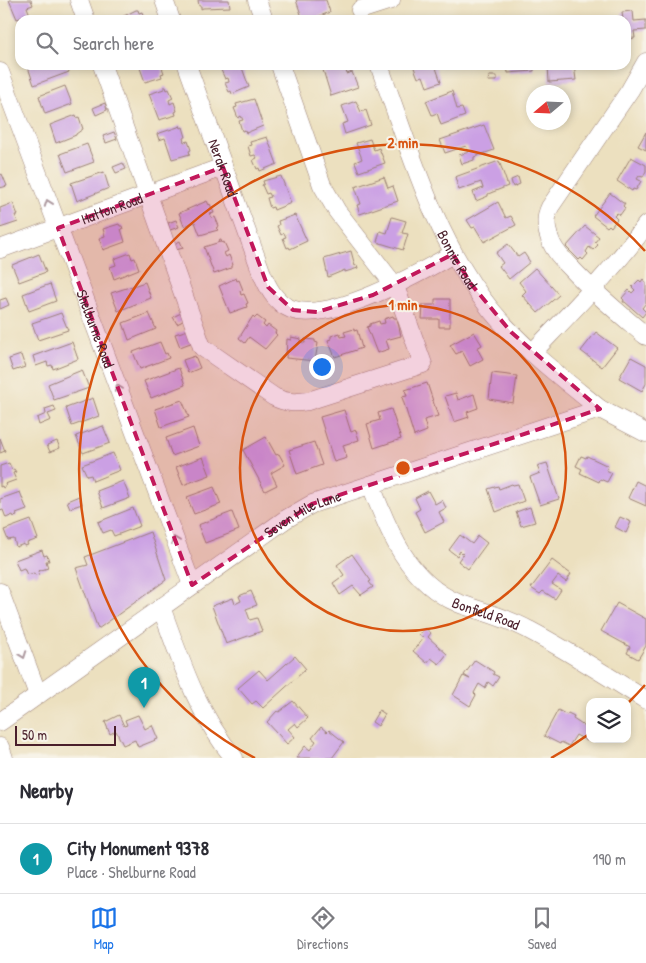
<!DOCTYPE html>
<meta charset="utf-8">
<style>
body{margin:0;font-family:"Patrick Hand",sans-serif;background:#f7f7f7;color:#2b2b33}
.controls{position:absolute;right:15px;bottom:15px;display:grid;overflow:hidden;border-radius:10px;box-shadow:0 2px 8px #0003}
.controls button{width:45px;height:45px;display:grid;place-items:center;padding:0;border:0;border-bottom:1px solid #e1e1e2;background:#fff;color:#2b2b33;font:25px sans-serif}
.compass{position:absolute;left:526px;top:85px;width:45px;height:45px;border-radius:50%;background:#fff;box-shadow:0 2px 8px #0003;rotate:251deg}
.scale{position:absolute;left:15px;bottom:12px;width:101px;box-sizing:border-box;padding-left:5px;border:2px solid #4a1f2b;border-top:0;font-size:14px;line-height:18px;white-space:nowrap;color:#4a1f2b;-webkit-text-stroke:4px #f7f3e8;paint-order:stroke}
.you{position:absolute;left:321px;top:366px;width:18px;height:18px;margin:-12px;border:4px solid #fff;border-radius:50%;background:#1a73e8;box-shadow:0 0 0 8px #1a73e833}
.badge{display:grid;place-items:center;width:32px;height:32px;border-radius:50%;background:#1a73e8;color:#fff;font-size:16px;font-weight:700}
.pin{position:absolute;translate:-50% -41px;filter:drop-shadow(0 1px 2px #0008)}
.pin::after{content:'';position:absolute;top:26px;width:18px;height:15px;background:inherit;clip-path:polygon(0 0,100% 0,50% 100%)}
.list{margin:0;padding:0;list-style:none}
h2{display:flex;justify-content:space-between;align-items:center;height:65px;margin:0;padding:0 20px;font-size:21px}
h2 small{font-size:16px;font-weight:400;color:#7c7c81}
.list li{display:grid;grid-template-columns:32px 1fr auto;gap:15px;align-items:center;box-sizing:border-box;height:70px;padding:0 20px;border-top:1px solid #e1e1e2}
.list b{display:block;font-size:19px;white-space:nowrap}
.list p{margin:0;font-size:16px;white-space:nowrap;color:#7c7c81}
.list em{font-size:16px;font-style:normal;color:#7c7c81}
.icon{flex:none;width:28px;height:28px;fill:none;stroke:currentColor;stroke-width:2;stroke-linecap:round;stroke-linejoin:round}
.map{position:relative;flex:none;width:646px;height:758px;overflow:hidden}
.search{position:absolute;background:#fff;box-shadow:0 2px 8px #0003;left:15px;right:15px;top:15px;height:55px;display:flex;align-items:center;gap:12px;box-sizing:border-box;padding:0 18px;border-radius:15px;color:#7c7c81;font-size:19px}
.sheet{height:135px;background:#fff}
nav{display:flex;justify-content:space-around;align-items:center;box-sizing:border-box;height:70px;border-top:1px solid #e1e1e2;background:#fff;font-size:14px;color:#7c7c81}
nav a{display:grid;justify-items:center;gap:2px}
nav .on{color:#1a73e8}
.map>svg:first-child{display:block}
</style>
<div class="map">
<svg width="646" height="758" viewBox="0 0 646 758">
<rect width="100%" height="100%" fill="#f7f3e8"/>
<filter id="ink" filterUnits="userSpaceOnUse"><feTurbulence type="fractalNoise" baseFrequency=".02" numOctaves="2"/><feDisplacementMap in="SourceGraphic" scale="10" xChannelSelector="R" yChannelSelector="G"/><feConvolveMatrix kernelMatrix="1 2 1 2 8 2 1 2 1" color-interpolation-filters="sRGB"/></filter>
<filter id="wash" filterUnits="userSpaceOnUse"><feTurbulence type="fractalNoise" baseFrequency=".0096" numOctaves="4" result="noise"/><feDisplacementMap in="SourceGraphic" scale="20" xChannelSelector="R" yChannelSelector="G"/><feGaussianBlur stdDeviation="1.12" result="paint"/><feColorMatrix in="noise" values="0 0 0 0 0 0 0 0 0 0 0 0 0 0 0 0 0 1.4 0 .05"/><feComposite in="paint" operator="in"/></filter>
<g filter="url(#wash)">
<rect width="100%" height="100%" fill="#ece0bf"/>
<g id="blocks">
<!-- building -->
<path fill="#cba0e4" d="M9 0H31L33 5 27 7 30 15 17 19Z
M198 0H229L230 7 203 8 201 9V6H199Z
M296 0H326L330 12 310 20H303Z
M136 10H138L139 13 142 12 145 20H123L122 17Z
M633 11 634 21 646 20V30L634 31 635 38 626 39V20H623L622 12Z
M33 65H66L69 72 34 85 28 67Z
M139 65H161L164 73 161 74 162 77 145 82Z
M241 65 249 87 232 94 231 91 229 92 225 83 229 82 228 78 225 79 221 70 223 69 222 66Z
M337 65H344L347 74 352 72 358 87 331 96 323 70Z
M413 65H435L441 82 427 87 423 76 418 78Z
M507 65H534V71L508 73Z
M548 65H574L576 80 549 82Z
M489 76H497V81H488Z
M65 86 72 104 45 114 39 96Z
M164 87H166L167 90 169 89 173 98 169 100 170 104 174 102 177 111 175 112 176 115 159 120 149 94 164 89Z
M452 91 457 109 462 108 465 116 441 125 437 113 432 115 426 101Z
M254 99 263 126 246 133 245 130 242 131 239 121 243 120 241 116 238 118 234 108 237 107 236 104Z
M356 101 361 112 366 110 371 125 345 134 342 124 348 122 342 106Z
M105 103 107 110 96 115 93 108Z
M76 115 77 118 79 117 83 129 76 134V135L56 143 50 125Z
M180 125 181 128 183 127 186 137 183 138 184 142 188 141 191 150 189 151 190 154 172 159 165 138 159 140 157 134 178 127Z
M484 125 494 150 474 157V160L462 164 459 155 469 152 466 146 445 153 440 140Z
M114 132 117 139 106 143 103 136Z
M646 132V150L638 146Z
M267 137 277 164 260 171 259 168 257 169 253 160 257 158 255 155 251 156 248 146 251 145 250 142Z
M370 139 374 150 379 148 385 163 359 172 355 162 362 159 356 143Z
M87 144 94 162 67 172 60 154Z
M631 157 646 165V171L643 177 639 176 637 179 641 181 636 190 633 189 632 191 617 181Z
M499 161 508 186 488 194V196L476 201 473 192 483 188 481 182 459 190 455 177Z
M123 163 126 169 116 173 113 167Z
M104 172 109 188 77 201 71 183Z
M2 174 7 186 0 188V175Z
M281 176 291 203 274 210 273 207 270 208 267 198 271 197 269 193 266 194 262 185 264 184 263 181Z
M384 177 388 188 393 186 398 201 360 214 357 205 361 204 355 187Z
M518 177 520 184 513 187 511 180Z
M610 193 623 203H625L623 206 625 208 620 215 617 213 614 216 617 219 611 227 609 225 607 227 593 216Z
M207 201 209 205 210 204 214 213 210 214 212 218 215 217 219 226 216 228 218 230 200 235 195 222 184 226 179 213Z
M498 202 506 218 511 216 516 225 484 242 475 227 472 228 467 220Z
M13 203 18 215H15L18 222 0 228V208Z
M295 215 307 241 290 249 289 247 287 248 283 238 286 237 284 233 281 235 277 226 279 225 278 221Z
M392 217 406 221 402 233 408 234 403 250 377 242 380 231 387 233Z
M176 220 179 227 170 230 168 223Z
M119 224 120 226H122L123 229H121L125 242 103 250 99 238 105 236 103 229Z
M585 226 599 237 595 242 598 245 593 250 589 247 586 252 588 254 583 260 581 258 579 260 566 247Z
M219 240H221L222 243 224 242 228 251 224 253 226 257 229 255 233 265 231 266V268L214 274 204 247 220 242Z
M180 241 183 248 176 250 174 244Z
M508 244 518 257 524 253 530 262 509 279 499 266 503 263 496 253Z
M351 251 355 266 357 265 358 268 345 272V270L328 277 324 259Z
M130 253 132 259 135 258 139 269 114 279 110 267 116 265 114 259Z
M39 254 46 272 19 282 12 265Z
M535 268 559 295 538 313 522 295 526 291 519 282Z
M236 278 237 281 239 280 243 290 240 291 241 295 244 294 248 303 246 304 247 307 230 313 219 286Z
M643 279 646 283V303L642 308 646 312 642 317 625 302H623L624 300 622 298 629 290 632 293 635 290 632 287 639 280 641 282Z
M145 282 151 298 118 311 111 293Z
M50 284 56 301 29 311 23 294Z
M6 298 9 305 0 309V300Z
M435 299H450V327H439V319H422L423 305H435Z
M183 312 187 319 177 324 173 317Z
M61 313 68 330 38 340 32 323Z
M149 313 156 329 129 340 123 323Z
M253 316 255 318 257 316 265 322 263 325 266 328 268 325 276 331 275 333 277 335 265 349 249 337 245 343 239 338Z
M393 316 394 318H397L401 336 386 340 389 349 377 353 367 327 370 326V324L379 321 380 324 385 323 384 319Z
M354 329V331L357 330 362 348 335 357 328 340 331 339V336L340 333 341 337 346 336 344 332Z
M188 330 193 342 180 347 175 334Z
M474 332 482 345 477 348 483 359 470 366 462 351 456 354 450 345Z
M596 332 617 348 602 367 581 351Z
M291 337 301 339 300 342 305 343V339L315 340V342L318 343 315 361 286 358 287 339 291 340Z
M72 342 78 359 53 369 52 365 48 366 47 362 36 366 33 356Z
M160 342 165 354 167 353 169 358 140 369 133 352Z
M21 355 25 367 13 371 9 359Z
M195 356 200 368 188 373 183 360Z
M631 357 646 365V384L642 391 619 378Z
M179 368 185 385 151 398 144 381Z
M82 370 89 388 54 400 48 384Z
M492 373 517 376 513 403 489 399Z
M427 383 438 416 424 420 427 431 414 436 402 397 407 396 405 390Z
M456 393 458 400 474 394 478 408 467 412 469 417 454 422 445 396Z
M93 398 99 416 72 426 66 408Z
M182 400 189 417 161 427 155 409Z
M54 406 56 411 48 414 51 420 39 425 37 418 46 414 45 409Z
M391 409 401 439 374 448 367 424 380 420 378 413Z
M344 410 351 432 356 430 359 440 343 445 347 458 334 462 320 417Z
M103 426 110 443 83 453 76 436Z
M193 428 199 446 172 456 166 438Z
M266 437 276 455 279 454 285 465 271 473 277 485 265 491 243 450Z
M0 438 5 451 0 453Z
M57 441 60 448 50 452 47 445Z
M314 442 322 465 297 474 289 450Z
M113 453 120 470 93 481 91 475 87 476 82 465Z
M581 456 586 458 587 456 608 466 606 470 612 473 607 482 600 479 599 482 580 473 582 469 576 466Z
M203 457 210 475 183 485 176 467Z
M9 463 12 470 14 469 16 472 13 473 16 480 5 484 6 486 3 488 2 486 0 487V466Z
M547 463 559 499 540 505 530 477 540 473 537 466Z
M123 481 130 498 103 508 97 491Z
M636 481 646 486V506L628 498Z
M512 484 513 485 518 484 524 501 496 512 488 489 498 486 499 489Z
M214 487 221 504 194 514 187 497Z
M428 491 435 504 442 500 446 508 439 512 444 522 425 532 415 512 420 509 415 498Z
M20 492 27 510 16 514 17 516 14 517 13 515 6 518 3 510 0 511V499Z
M79 496 82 504 70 508 67 501Z
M530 507 535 522 521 526 516 512Z
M133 508 140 526 114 536 111 530 103 533 98 522Z
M232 512 239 530 205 543 198 525Z
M620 517 631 522 626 533 615 527Z
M31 520 38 539 27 543 28 545 24 546V544L16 547 14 539 8 540 4 530Z
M150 532 166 580 98 629 76 568 88 565 85 557Z
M460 535 472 544 478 536 487 543 468 569 458 561 463 554 460 551 457 556 449 550Z
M42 550 44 556 47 555 49 561H46L48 568 38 571 39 574 35 575 34 573 27 575 24 568 19 570 15 560Z
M352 554 371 581 369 582 373 587 361 595 353 586 340 595 333 583 344 575 337 565Z
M552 560 571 574 566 582 558 576 552 584 561 590 555 599 543 591 540 594 531 588Z
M251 591 257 605 246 609 250 620 257 618 262 631 226 644 212 606 233 598 235 604 241 601 239 596Z
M617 603 646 619V646L638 659 627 653 630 647 601 631Z
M425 628 431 633 428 637 447 654 439 664 431 658 427 663 413 651 423 638 419 635Z
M295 656 306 669 263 708 256 701 252 704 238 688 259 670 268 680Z
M475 660 494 672 493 674 499 677 493 686 488 682 485 688 479 684 474 693 476 695 470 706 453 695 463 676 470 679 464 675Z
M293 701 308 718 298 727 295 723 288 729 295 737 287 744 267 722 277 711 279 712Z
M379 710 385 714 378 726 372 722Z
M558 710 567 715 568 713 574 716 573 719 590 730V737L587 741 576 735 569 746 561 742 560 744 544 736Z
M119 715 124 726 127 725 125 720 138 715 145 729 152 725 158 739 138 747 135 740 123 745 116 731 110 734 105 722Z
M321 727 327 732 329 730 344 742 332 758H296L305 746 310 750 316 741 312 738Z"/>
</g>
</g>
<g filter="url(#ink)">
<use href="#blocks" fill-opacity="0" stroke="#9b8075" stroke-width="1"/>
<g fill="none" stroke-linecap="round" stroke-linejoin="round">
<!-- minor casing -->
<g stroke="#9b8075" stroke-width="19">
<g id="minor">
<path d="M79 0 86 20"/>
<path d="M164 0 171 20"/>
<path d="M257 0 264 20"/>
<path d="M360 10 391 0"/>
<path d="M646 62 630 90 550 207C544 219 546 231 552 244 556 253 564 261 571 268 594 293 620 314 646 336"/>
<path d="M102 65 202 347 274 397C286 403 295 403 308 401L423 364 395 286 337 211 322 185 280 65"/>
<path id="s1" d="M187 65 261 271C267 286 275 303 291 309 329 324 420 273 453 254"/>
<path id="s2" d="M379 65C410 149 434 239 491 310 522 348 562 378 600 409"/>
<path id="s3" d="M0 72 192 585"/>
<path id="s4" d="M0 249 223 167"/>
<path d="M532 353C571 312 612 271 646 225"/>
<path id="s5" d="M371 485C388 531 409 583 458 603 482 612 506 617 529 630 569 651 607 676 646 700"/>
<path d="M0 592 38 695"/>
<path d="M161 607C181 661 197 713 234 758"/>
<path id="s6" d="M0 722 286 519 312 504 600 409 646 433"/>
<path d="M0 747 4 758"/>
</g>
</g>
<!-- minor -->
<use href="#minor" stroke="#fff" stroke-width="18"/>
</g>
<!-- one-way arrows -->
<defs><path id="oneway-chevron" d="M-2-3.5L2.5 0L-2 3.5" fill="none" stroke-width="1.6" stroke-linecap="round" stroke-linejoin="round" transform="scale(1.25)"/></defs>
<g stroke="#ae9aa0">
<use href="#oneway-chevron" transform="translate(48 203) rotate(-110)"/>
<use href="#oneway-chevron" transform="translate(118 388) rotate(-111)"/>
<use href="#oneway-chevron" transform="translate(175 540) rotate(-111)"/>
<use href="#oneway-chevron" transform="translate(23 655) rotate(70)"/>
</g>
</g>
<!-- marked area -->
<path fill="#c2185b" fill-opacity="0.2" stroke="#c2185b" stroke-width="4" stroke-dasharray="10 6" stroke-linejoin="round" d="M223 167 268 287 293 310 317 312 373 295 453 254 471 284 511 332 600 409 312 504 192 585 58 228Z"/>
<!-- distance rings -->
<g fill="none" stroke="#d8530f" stroke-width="2.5">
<circle cx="403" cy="468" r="163"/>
<path d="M645 685A325 325 0 0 1 629 702M589 734A325 325 0 0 1 551 758M255 758A325 325 0 1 1 645 251"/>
</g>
<g text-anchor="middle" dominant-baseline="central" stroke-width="4" stroke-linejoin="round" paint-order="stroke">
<!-- street labels -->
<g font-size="15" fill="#4a1f2b" stroke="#f7f3e8">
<text stroke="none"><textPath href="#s1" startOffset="109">Nerak Road</textPath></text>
<text stroke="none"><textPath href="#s4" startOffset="119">Hatton Road</textPath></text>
<text stroke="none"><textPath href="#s2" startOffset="210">Bonnie Road</textPath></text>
<text stroke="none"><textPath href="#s3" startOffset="274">Shelburne Road</textPath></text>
<text stroke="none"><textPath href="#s6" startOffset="368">Seven Mile Lane</textPath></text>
<text stroke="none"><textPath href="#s5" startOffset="181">Bonfield Road</textPath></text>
</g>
</g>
<circle cx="403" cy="468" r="8" fill="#d8530f" stroke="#f7f3e8" stroke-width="2.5"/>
<g font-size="15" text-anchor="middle" font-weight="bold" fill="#d8530f" stroke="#f7f3e8" stroke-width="4" stroke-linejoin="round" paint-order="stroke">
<text x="403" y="148">2 min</text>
<text x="403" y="310">1 min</text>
</g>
</svg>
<div class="controls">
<button><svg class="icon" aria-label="layers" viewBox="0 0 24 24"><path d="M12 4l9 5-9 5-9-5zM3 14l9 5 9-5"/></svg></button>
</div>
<svg class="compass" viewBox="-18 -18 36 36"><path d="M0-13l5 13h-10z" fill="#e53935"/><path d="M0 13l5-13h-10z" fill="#7c7c81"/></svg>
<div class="scale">50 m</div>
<div class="you"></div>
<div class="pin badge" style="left:144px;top:708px;background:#0f9aa8">1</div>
<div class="search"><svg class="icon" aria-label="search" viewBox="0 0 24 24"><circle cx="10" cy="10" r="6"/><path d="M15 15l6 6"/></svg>Search here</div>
</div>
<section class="sheet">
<h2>Nearby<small></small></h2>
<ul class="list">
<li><span class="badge" style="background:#0f9aa8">1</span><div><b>City Monument 9378</b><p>Place · Shelburne Road</p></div><em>190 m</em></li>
</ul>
</section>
<nav>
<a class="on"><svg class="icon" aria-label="map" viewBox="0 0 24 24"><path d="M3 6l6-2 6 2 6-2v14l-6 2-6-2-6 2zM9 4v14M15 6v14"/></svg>Map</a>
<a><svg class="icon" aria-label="directions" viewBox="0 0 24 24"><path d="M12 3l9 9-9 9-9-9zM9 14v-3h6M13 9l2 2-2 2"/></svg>Directions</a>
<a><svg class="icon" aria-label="saved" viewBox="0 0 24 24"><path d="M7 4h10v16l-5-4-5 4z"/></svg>Saved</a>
</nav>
